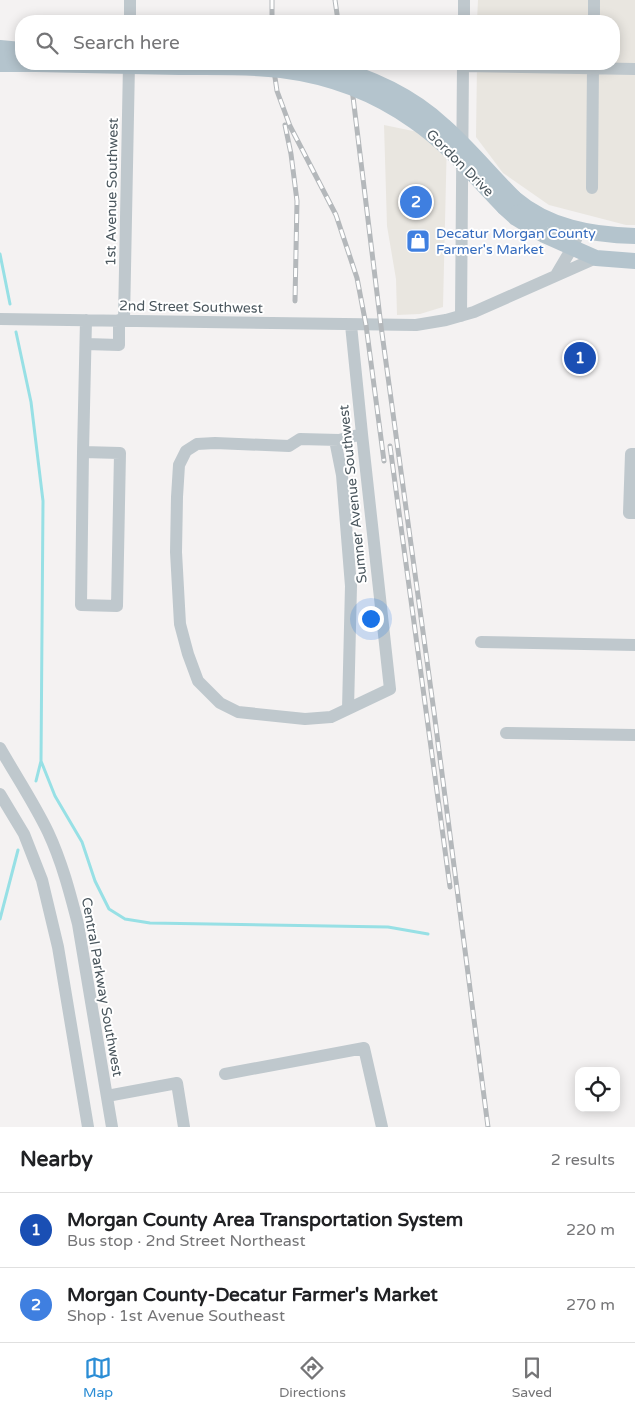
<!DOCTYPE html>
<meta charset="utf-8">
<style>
body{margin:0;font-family:"Varela Round",sans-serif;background:#f2f2f2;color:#202124}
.controls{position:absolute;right:15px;bottom:15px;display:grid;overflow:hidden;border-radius:10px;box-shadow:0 2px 12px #0003}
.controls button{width:45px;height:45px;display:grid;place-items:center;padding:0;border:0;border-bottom:1px solid #e0e0e0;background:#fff;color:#202124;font:25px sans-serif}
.you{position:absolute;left:370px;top:618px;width:18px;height:18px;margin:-12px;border:4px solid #fff;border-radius:50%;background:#1a73e8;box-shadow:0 0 0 8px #1a73e833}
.badge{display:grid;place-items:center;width:32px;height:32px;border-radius:50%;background:#2b8dd5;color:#fff;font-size:16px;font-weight:700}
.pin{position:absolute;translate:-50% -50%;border:2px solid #fff;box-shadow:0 1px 5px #0006}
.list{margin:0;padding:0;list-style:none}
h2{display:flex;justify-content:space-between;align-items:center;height:65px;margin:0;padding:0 20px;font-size:21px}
h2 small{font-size:16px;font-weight:400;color:#757577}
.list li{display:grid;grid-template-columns:32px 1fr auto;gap:15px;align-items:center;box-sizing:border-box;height:75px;padding:0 20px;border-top:1px solid #e0e0e0}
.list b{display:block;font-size:19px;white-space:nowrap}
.list p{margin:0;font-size:16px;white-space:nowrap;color:#757577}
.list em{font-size:16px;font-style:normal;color:#757577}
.icon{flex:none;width:28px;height:28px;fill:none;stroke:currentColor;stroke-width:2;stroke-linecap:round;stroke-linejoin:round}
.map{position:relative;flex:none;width:635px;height:1127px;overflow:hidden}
.search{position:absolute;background:#fff;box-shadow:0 2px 12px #0003;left:15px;right:15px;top:15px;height:55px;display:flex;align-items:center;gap:12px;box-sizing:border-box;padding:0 18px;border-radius:20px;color:#757577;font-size:19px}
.sheet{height:215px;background:#fff}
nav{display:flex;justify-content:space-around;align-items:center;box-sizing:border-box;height:70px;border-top:1px solid #e0e0e0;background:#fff;font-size:14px;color:#757577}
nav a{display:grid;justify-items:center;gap:2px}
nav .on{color:#2b8dd5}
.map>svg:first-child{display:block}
</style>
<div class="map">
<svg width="635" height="1127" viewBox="0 0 635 1127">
<rect width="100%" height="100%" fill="#f4f2f2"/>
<!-- commercial -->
<path fill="#e9e6e0" d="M478 0H635V225H626L549 205 503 173 476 137 477 64H614V21H477Z
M384 125 447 138 443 307 420 314 397 315 396 279 387 226Z"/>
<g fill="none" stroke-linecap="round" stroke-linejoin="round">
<!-- stream -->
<path stroke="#97e0e5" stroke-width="3" d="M0 254 10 304
M16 332 31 402 43 501 41 761 36 781
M41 761 55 796 82 842 95 881 109 909 125 919 150 923 388 927 428 934
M0 919 18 850"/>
<!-- minor -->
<path stroke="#bfc8cd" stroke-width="12" d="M130 21V0
M464 21V0
M594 21V0
M463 66 635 69
M592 188 593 64
M556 275 572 248 580 230
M461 316 463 64
M0 319 416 325 446 320 474 312 596 258
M124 320 129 64
M351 325 362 434 390 689 331 717 305 719 238 712 220 703 198 681 188 654 180 624 176 552 177 497 179 465 186 451 197 444 215 443 289 446 300 439 339 440 362 434
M86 344 119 345V320
M335 440 342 475 351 586 348 709
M83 452 81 605 117 606 120 453 83 452 86 320
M635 454H631L629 513H635
M481 642 635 645
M506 733 635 735
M0 748C16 776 34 803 48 832 62 862 70 893 78 924L112 1127
M0 794 24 834 42 880 58 947 88 1127
M225 1074 364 1048 382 1127
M107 1096 177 1083 184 1127"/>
<!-- major -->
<path stroke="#b4c4cd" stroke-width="16" d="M0 48 21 50
M0 64H36
M514 198C548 227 591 235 635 236
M504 207 516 218 544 235 596 258 635 261"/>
<!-- rail casing -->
<g stroke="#b4b8bb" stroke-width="5">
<path id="rail" d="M272 0V21
M335 0 338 21
M273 64 277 91 290 126 336 215 357 278 366 325 384 461
M349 64 381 326 434 712 488 1127
M285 125 291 154 297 201 295 301
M390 446 450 887"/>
</g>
<!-- rail -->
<use href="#rail" stroke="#fff" stroke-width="3" stroke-dasharray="9" stroke-linecap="butt"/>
<!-- major-bridge -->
<path stroke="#b4c4cd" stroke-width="16" d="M36 64C84 65 131 66 179 67 213 67 248 66 281 70 329 76 375 93 414 121 449 145 475 177 504 207
M321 64C366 75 410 94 444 126 469 148 490 174 514 198"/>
</g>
<!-- icons -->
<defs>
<g id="shop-square" transform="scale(1.25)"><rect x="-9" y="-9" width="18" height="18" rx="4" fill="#3f7fe0" stroke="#fff"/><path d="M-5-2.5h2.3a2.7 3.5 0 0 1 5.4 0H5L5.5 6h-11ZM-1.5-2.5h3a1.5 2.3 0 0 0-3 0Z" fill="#fff"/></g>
</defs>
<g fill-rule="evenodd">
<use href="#shop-square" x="418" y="241"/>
</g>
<g text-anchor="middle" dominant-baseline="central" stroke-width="4" stroke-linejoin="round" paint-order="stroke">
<!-- street labels -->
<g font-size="14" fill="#4b575e" stroke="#fff">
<text transform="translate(460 163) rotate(45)">Gordon Drive</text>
<text transform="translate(112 192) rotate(-89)">1st Avenue Southwest</text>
<text transform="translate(191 307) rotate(1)">2nd Street Southwest</text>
<text transform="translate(353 494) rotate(-96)">Sumner Avenue Southwest</text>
<text transform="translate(102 987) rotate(80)">Central Parkway Southwest</text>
</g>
<!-- shop labels -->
<g font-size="14" fill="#366cbe" stroke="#fff" text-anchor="start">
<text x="436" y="233">Decatur Morgan County<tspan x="436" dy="16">Farmer's Market</tspan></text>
</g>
</g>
</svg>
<div class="controls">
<button><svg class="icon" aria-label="locate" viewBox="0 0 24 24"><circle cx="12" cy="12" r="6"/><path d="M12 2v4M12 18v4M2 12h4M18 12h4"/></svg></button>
</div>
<div class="you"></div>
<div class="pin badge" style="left:580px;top:358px;background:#1a4fb4">1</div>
<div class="pin badge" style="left:416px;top:202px;background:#3f7fe0">2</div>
<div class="search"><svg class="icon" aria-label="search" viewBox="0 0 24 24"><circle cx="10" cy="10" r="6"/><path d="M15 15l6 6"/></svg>Search here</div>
</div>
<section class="sheet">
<h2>Nearby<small>2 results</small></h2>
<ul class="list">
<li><span class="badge" style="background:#1a4fb4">1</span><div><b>Morgan County Area Transportation System</b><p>Bus stop · 2nd Street Northeast</p></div><em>220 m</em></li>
<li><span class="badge" style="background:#3f7fe0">2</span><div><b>Morgan County-Decatur Farmer's Market</b><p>Shop · 1st Avenue Southeast</p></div><em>270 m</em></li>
</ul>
</section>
<nav>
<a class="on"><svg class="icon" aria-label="map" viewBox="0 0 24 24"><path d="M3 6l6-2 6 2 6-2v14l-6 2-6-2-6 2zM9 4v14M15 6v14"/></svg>Map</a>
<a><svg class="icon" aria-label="directions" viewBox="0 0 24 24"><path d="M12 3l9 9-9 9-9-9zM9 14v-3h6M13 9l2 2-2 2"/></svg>Directions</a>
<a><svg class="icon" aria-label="saved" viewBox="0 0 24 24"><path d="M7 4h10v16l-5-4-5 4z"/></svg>Saved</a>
</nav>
